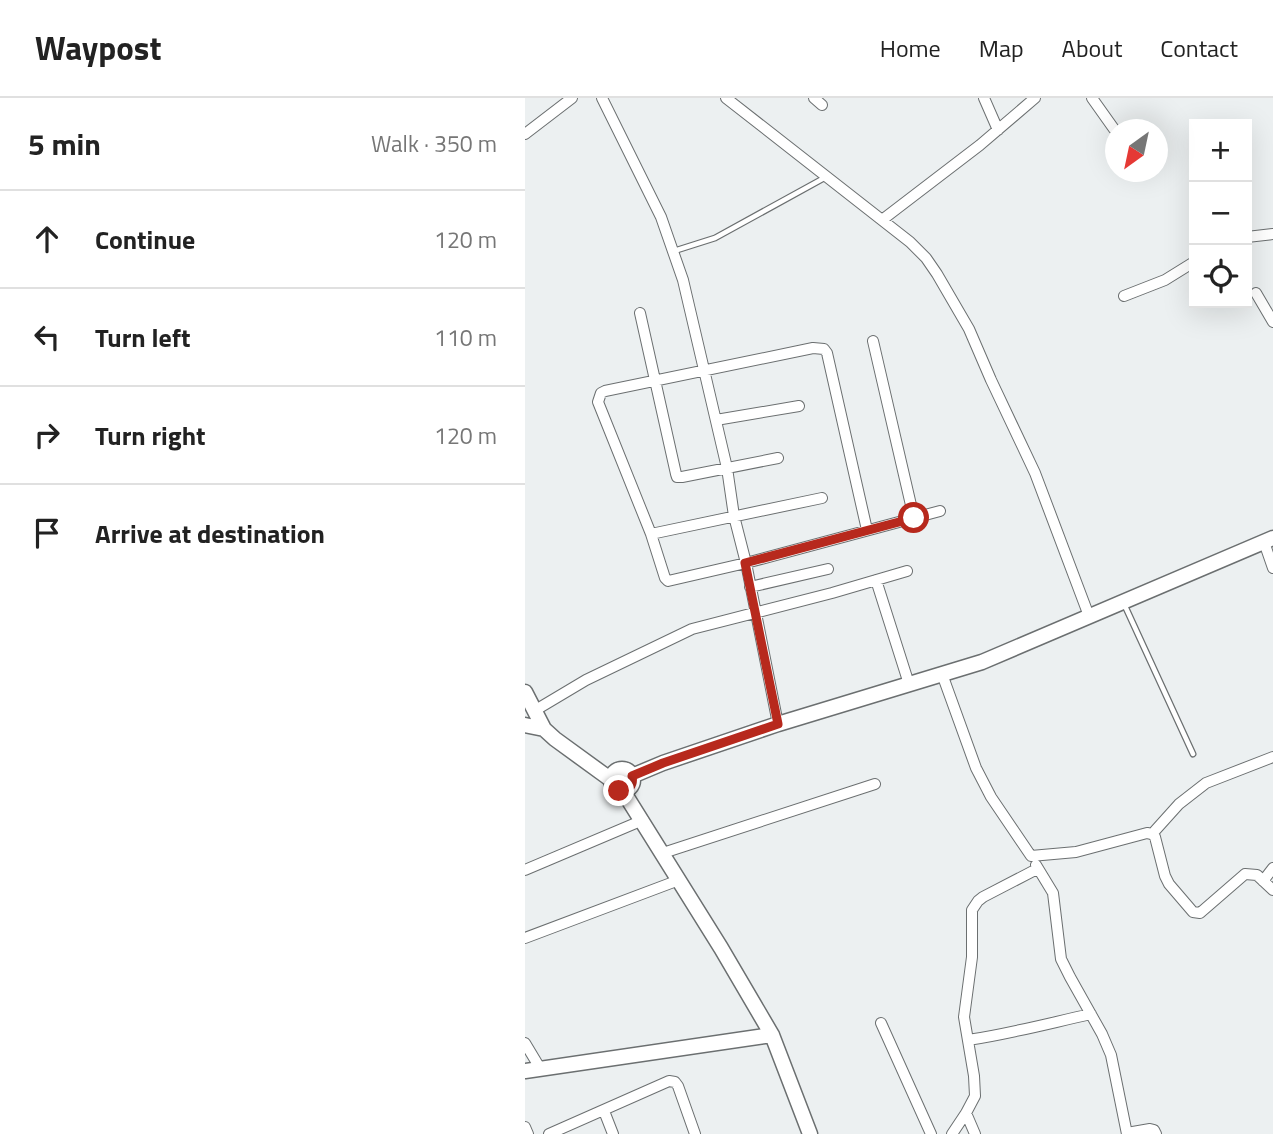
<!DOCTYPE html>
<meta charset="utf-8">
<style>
body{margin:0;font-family:"Titillium Web",sans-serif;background:#f2f2f2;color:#222}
.controls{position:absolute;right:21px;top:21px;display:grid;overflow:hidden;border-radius:0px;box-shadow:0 7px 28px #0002}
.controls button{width:63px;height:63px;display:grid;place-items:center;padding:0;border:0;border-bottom:2px solid #e0e0e0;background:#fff;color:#222;font:35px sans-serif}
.compass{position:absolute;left:580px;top:21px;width:63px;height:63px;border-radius:50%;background:#fff;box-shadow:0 7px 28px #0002;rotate:213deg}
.stop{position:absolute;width:21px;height:21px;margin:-16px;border:5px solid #b7291d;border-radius:50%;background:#fff}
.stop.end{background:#b7291d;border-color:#fff;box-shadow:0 2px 7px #0008}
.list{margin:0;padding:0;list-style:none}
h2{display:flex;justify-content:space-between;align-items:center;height:91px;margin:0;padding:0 28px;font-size:30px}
h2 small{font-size:23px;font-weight:400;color:#767676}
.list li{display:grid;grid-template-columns:46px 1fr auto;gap:21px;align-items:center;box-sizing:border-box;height:98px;padding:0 28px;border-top:2px solid #e0e0e0}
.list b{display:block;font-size:26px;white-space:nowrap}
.list em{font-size:23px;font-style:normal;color:#767676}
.icon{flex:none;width:38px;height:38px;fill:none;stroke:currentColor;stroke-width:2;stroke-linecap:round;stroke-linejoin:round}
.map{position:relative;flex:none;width:748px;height:1036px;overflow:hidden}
header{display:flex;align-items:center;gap:42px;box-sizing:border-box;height:98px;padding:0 35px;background:#fff;border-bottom:2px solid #e0e0e0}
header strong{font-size:33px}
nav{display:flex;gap:38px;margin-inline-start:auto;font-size:24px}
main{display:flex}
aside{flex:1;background:#fff}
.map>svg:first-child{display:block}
</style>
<header>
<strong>Waypost</strong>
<nav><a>Home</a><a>Map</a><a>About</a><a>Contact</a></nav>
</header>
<main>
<aside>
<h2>5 min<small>Walk · 350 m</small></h2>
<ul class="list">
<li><svg class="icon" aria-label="ahead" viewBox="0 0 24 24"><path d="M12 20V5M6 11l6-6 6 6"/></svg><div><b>Continue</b></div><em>120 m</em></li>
<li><svg class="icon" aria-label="left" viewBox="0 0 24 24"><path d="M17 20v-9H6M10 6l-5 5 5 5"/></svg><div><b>Turn left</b></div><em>110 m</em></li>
<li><svg class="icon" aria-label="right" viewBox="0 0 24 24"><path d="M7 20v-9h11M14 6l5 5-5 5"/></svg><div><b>Turn right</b></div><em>120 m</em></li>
<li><svg class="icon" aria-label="arrive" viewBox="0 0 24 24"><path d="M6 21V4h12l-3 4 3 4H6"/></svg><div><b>Arrive at destination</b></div></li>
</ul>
</aside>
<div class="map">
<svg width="748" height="1036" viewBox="0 0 748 1036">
<rect width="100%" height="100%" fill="#ecf0f1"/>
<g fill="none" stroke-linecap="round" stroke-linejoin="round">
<!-- lane casing -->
<g stroke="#6b6f70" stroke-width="7">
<path id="lane" d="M149 153 190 140 301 79
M600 508 668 656"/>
</g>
<!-- street casing -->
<g stroke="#6b6f70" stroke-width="12">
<path id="street" d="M77 0 136 119 158 182 202 370 209 418 221 465 253 626
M201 0 385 144 401 160 412 176 444 231 466 282 510 375 564 518
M289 0 297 7
M459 0 473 32
M567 0 589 31
M0 36 47 0
M357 122 455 47 510 0
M722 139 748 136
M731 195 748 224
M599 198 640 182 669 164
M115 215 151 376 152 379H157L253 360
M348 243 389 420
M191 322 274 308
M342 432 302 255 299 251 288 250 80 293 76 295 73 304 126 436 140 480 143 483 221 465 415 413
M126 436 297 400
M739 444 748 470
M351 482 384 586
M225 489 303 471
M417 576 451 670 466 699 506 758 551 754 622 735 627 736 630 739 640 778 644 786 668 814 675 815 720 776 732 777 748 792
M9 613 61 582 167 531 307 495 382 473
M627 736 654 706 681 685 748 659
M138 755 350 686
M511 767 528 795 536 861 545 879 577 936 586 957 602 1036
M0 772 118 722
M738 783 748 770
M0 840 154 782
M356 925 406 1036
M443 942C484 936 525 925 566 916
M0 945 15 970
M79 1013 88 1036
M441 1015 450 1036
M0 1029 3 1036
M602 1035 625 1031 629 1032 631 1036
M24 1036 144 983 150 984 153 988 170 1036
M427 1036 441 1015 450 998 449 978 439 919 447 859V812L453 803 458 799 512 771"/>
</g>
<!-- secondary casing -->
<g stroke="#6b6f70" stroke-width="17">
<path id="secondary" d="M0 594 19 631 30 641 85 681
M0 627 19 631
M86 682a11 11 0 1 1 22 0a11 11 0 1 1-22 0Z
M107 678 138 665 253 626 457 564 748 440
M98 693 196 850 247 937 285 1036
M0 973 247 937"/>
</g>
<!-- lane -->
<use href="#lane" stroke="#fff" stroke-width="4.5"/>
<!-- street -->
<use href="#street" stroke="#fff" stroke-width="10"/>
<!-- secondary -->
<use href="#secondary" stroke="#fff" stroke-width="14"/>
</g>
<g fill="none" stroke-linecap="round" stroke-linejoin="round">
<!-- route -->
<path stroke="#b7291d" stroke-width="9" d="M94 693C104 693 109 687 107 678L138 665 253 626 220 465 389 420"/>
</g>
</svg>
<div class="controls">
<button>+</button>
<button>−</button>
<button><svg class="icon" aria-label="locate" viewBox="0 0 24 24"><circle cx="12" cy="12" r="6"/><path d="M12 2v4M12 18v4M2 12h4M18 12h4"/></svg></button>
</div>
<svg class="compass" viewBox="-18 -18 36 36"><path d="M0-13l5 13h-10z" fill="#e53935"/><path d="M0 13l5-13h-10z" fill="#767676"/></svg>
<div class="stop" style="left:389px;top:420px"></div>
<div class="stop end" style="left:94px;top:693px"></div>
</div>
</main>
